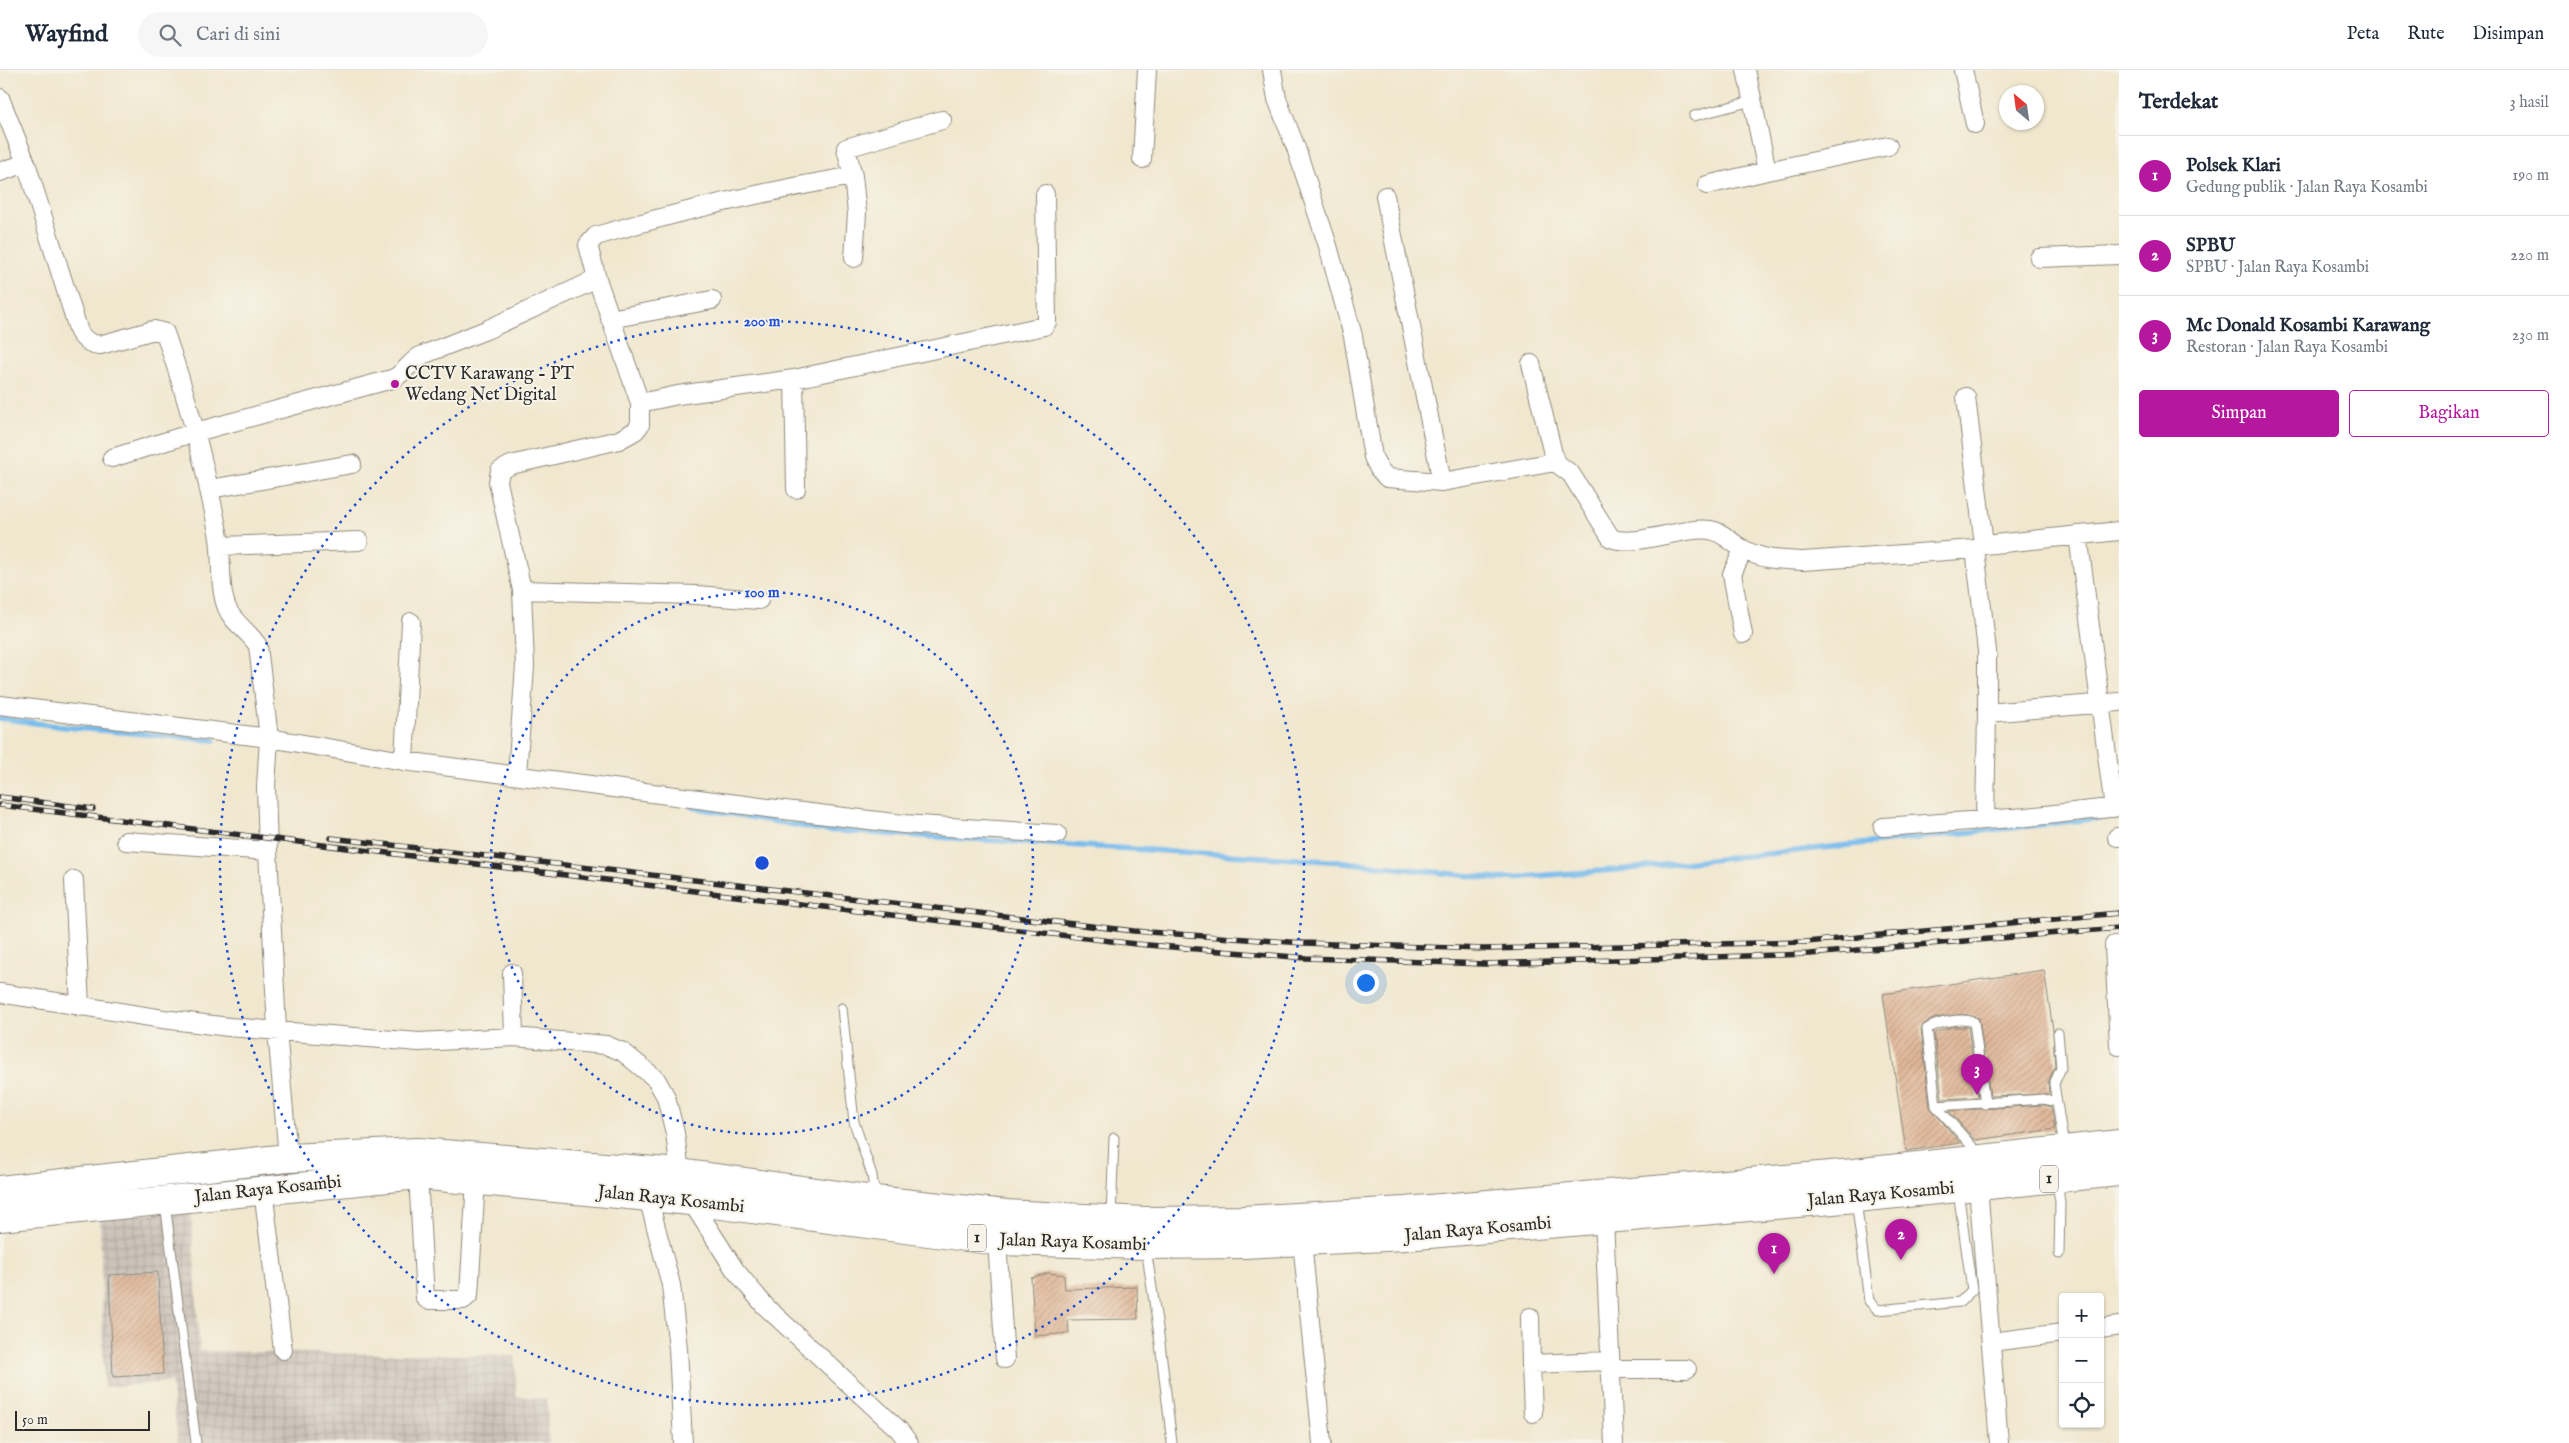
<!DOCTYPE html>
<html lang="id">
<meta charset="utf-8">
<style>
body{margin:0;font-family:"IM FELL English",serif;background:#f6f6f7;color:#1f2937}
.controls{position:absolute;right:15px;bottom:15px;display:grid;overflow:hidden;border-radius:5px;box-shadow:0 1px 4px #0004}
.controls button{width:45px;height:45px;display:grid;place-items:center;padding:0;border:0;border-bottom:1px solid #e0e1e3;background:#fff;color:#1f2937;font:25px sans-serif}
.compass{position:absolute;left:1999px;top:15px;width:45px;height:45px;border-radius:50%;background:#fff;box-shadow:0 1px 4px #0004;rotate:331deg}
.scale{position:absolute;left:15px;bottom:12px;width:135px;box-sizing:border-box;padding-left:5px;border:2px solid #2b2b2b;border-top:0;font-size:14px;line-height:18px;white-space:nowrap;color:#2b2b2b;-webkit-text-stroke:4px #f7f3e8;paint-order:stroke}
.you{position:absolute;left:1365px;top:912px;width:18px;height:18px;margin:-12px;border:4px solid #fff;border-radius:50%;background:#1a73e8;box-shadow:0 0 0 8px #1a73e833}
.badge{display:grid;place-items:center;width:32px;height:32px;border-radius:50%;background:#b5179e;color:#fff;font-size:16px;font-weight:700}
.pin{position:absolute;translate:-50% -41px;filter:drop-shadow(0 1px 2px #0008)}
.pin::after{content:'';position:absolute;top:26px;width:18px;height:15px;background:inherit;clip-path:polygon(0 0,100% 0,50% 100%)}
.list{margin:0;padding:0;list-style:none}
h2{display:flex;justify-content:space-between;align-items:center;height:65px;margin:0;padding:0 20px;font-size:21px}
h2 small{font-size:16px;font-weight:400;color:#747a83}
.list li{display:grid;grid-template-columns:32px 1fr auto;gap:15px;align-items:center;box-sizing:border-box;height:80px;padding:0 20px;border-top:1px solid #e0e1e3}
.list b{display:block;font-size:19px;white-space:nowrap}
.list p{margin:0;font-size:16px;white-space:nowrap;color:#747a83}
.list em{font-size:16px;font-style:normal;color:#747a83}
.actions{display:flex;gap:10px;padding:15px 20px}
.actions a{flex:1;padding:11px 0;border:1px solid #b5179e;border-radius:5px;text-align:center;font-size:18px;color:#b5179e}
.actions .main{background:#b5179e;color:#fff}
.icon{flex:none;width:28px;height:28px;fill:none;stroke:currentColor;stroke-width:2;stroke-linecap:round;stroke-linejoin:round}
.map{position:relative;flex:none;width:2119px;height:1373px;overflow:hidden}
header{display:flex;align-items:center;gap:30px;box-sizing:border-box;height:70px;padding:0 25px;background:#fff;border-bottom:1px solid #e0e1e3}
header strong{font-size:24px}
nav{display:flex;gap:28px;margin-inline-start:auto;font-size:18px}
.search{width:350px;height:45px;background:#f6f6f7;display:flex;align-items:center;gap:12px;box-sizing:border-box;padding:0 18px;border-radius:28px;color:#747a83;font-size:19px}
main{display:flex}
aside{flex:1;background:#fff}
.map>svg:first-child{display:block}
</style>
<header>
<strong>Wayfind</strong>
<div class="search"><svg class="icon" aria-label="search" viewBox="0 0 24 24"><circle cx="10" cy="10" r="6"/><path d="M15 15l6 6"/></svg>Cari di sini</div>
<nav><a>Peta</a><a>Rute</a><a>Disimpan</a></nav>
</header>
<main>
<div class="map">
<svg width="2119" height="1373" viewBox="0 0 2119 1373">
<defs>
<pattern id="industrial-grid" width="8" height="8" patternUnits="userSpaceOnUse" patternTransform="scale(1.25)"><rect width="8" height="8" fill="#ccc2b8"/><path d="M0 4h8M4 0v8" fill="none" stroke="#afa79e"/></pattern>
<pattern id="building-hatch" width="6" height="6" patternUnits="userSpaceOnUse" patternTransform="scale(1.25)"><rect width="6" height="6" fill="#e0b696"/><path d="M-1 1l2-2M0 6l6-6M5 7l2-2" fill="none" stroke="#b6947b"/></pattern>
</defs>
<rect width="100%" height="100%" fill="#f7f3e8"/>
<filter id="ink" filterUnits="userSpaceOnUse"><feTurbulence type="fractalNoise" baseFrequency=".02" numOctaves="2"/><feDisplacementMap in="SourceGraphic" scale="10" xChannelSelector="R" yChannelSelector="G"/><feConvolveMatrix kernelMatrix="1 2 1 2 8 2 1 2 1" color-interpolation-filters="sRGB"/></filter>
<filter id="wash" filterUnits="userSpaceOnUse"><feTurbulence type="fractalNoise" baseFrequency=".0096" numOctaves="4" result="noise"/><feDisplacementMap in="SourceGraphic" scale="20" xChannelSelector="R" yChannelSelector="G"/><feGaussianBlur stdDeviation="1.12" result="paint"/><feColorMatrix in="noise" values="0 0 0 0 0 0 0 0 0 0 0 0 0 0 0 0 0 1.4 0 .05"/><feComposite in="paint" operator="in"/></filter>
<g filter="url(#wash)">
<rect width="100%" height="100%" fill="#f0e7ce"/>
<!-- industrial -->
<path fill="url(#industrial-grid)" d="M191 1141 200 1281 515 1286 516 1326 547 1329 549 1373H178L171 1312 104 1317 100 1148Z"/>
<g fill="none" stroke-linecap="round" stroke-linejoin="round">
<!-- stream -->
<path stroke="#77bbed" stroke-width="5.5" d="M0 648 65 657 214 670
M692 737 824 760 1344 792 1498 809 1627 799 2119 746"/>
</g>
<g id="blocks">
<!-- building -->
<path fill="url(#building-hatch)" d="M2044 900 2053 960 2055 997 2048 1012 2049 1024 1990 1026 1979 948 1963 944 1935 948 1924 954 1921 959 1930 1037 1960 1073 1906 1081 1883 924Z
M1951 957H1968L1978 1027 1942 1029 1934 963Z
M2043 1035 2051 1037 2055 1059 1975 1070 1949 1041Z
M158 1202 163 1304 113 1307 109 1205Z
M1048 1203 1064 1205 1065 1219 1137 1217 1138 1249 1068 1250 1069 1263 1035 1266 1031 1208Z"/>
</g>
</g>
<g filter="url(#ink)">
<use href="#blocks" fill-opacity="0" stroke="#8e897c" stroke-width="1"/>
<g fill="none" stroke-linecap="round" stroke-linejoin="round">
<!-- service casing -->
<g stroke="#8e897c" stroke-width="11">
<path id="service" d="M1694 46 1752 31
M842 938 854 1052 872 1105 875 1127
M2058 963 2061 998 2054 1014 2064 1077
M1936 1036 2044 1029 2056 1032
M1979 1084 1936 1036 1927 959C1939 952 1961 947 1974 952L1985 1034
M2057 1112 2060 1132 2059 1184
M1856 1130 1869 1231 1878 1240 1960 1232 1972 1220 1958 1121
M165 1133 196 1373
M1111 1148 1114 1068
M1146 1178 1159 1265 1172 1373"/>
</g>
<!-- minor casing -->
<g stroke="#8e897c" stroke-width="20">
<path id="minor" d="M1272 0 1277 29 1296 78 1328 176 1353 266 1373 387 1379 399 1387 408 1442 412 1555 392 1571 404 1611 468C1635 478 1683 456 1710 460 1724 462 1731 473 1743 479 1761 490 1783 490 1803 491L1975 479 1984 475 2119 461
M1746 0 1767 101 1888 76
M1963 0 1975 54
M0 28 26 93 79 262C85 271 90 274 100 275L154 260 165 263C188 329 205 395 218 462 223 486 218 516 227 538 233 553 250 562 258 576L269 668 0 635
M1142 89 1147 0
M0 102 26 93
M853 106C766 121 680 141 596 166L588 175 597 209 640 333 678 325 794 309 1044 256 1047 252 1045 124
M1707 115 1767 101
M1385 126 1442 412
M854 188 857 143 853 106 846 78 942 50
M2039 188 2119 185
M610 249 712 230
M1531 294 1555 392
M794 309 796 419
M1966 327 1984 475
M112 388 196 362 392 309C403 305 410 292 420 286L486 260 597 209
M210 419 352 394
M2078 465 2114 738
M221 476 359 471
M1975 479 1987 581V643L2119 632
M522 520 498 412 500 401 511 395 619 370 635 361 640 355V333
M1743 564 1732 504 1743 480
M404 691 411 552
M517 704 525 596 522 520 696 525 759 530
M1985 749 1987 643
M1883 757 2027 747 2119 737
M2117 767H2119
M126 771 268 781
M74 810 80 937
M2114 875 2119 976
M512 903 514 967
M0 923 163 949 229 957 419 972 514 967 606 975 623 982 656 1009 666 1027 675 1063 680 1103
M288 1088 277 960 268 781 266 717 269 668 404 691 768 738 903 754 1057 764
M418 1105 425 1228 428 1230H463L469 1225 476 1110
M1978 1116 1999 1373
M263 1120 283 1280
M648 1127 671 1215 678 1279 683 1373
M691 1131 735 1200 765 1236 899 1360 909 1373
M1604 1149 1614 1373
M997 1171 1005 1289
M1302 1171 1322 1373
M1530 1247 1531 1294
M2100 1259 2119 1256
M1991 1272 2063 1263
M1610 1299H1687
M1533 1343 1531 1294 1609 1291"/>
</g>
<!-- trunk casing -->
<g stroke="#8e897c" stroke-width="30">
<path id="trunk" d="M0 1120 288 1088 418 1082 680 1103 875 1130 1006 1144 1145 1151 1243 1150 1405 1141 1854 1103 2119 1074
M0 1147 418 1105 691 1131 997 1171 1145 1175 1244 1174 1405 1166 1856 1128 2119 1102"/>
</g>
<!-- service -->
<use href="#service" stroke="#fff" stroke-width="9"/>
<!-- minor -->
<use href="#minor" stroke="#fff" stroke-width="18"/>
<!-- trunk -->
<use href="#trunk" stroke="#fff" stroke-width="28"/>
<!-- rail casing -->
<g stroke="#2b2b2b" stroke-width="5.5">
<path id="rail" d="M0 727 93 739
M0 735 816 836 1136 874 1306 888 1485 894 1810 884 2119 858
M331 768 1134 861 1304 873 1484 879 1806 872 2119 843"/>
</g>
<!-- rail -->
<use href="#rail" stroke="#f7f3e8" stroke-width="4" stroke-dasharray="11" stroke-linecap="butt"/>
</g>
</g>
<!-- distance rings -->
<g fill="none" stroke="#1d4ed8" stroke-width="2.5" stroke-dasharray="2.5 5">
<circle cx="762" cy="793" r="271"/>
<circle cx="762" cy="793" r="542"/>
</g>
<!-- markers -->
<circle fill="#b5179e" stroke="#f7f3e8" stroke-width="2" cx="395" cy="314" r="5"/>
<g text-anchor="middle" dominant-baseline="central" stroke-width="4" stroke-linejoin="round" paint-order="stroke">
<!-- shield labels -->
<g fill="#f7f3e8" stroke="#686764" stroke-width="1">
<rect x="2040" y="1095.5" width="18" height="27" rx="4"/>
<rect x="968" y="1154.5" width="18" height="27" rx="4"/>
</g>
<g font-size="16" font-weight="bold" fill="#2b2b2b">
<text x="2049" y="1109">1</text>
<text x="977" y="1168">1</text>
</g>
<!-- poi labels -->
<g font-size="18" fill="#2b2b2b" stroke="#f7f3e8" text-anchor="start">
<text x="405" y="304">CCTV Karawang - PT<tspan x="405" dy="21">Wedang Net Digital</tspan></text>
</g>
<!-- street labels -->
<g font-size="18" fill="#2b2b2b" stroke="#f7f3e8">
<text transform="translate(268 1120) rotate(-6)">Jalan Raya Kosambi</text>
<text transform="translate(1881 1125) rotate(-5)">Jalan Raya Kosambi</text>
<text transform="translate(671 1130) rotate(6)">Jalan Raya Kosambi</text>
<text transform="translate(1478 1160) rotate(-5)">Jalan Raya Kosambi</text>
<text transform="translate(1073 1173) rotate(2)">Jalan Raya Kosambi</text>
</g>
</g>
<circle cx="762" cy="793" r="8" fill="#1d4ed8" stroke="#f7f3e8" stroke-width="2.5"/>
<g font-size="15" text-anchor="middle" font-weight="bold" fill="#1d4ed8" stroke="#f7f3e8" stroke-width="4" stroke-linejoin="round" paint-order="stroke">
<text x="762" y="256">200 m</text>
<text x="762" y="527">100 m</text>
</g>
</svg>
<div class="controls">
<button>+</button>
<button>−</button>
<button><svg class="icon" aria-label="locate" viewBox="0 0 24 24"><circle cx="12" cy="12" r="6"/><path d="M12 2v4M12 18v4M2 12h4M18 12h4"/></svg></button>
</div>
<svg class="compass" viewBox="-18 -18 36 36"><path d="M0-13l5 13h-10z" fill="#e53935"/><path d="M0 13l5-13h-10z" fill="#747a83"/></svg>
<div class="scale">50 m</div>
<div class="you"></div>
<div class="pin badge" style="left:1774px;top:1204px">1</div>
<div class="pin badge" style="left:1901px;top:1190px">2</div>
<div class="pin badge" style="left:1977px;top:1025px">3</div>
</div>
<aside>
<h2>Terdekat<small>3 hasil</small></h2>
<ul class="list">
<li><span class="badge">1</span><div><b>Polsek Klari</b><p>Gedung publik · Jalan Raya Kosambi</p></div><em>190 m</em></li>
<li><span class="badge">2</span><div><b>SPBU</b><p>SPBU · Jalan Raya Kosambi</p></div><em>220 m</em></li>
<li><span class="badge">3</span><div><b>Mc Donald Kosambi Karawang</b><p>Restoran · Jalan Raya Kosambi</p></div><em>230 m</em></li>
</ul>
<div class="actions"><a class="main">Simpan</a><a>Bagikan</a></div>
</aside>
</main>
